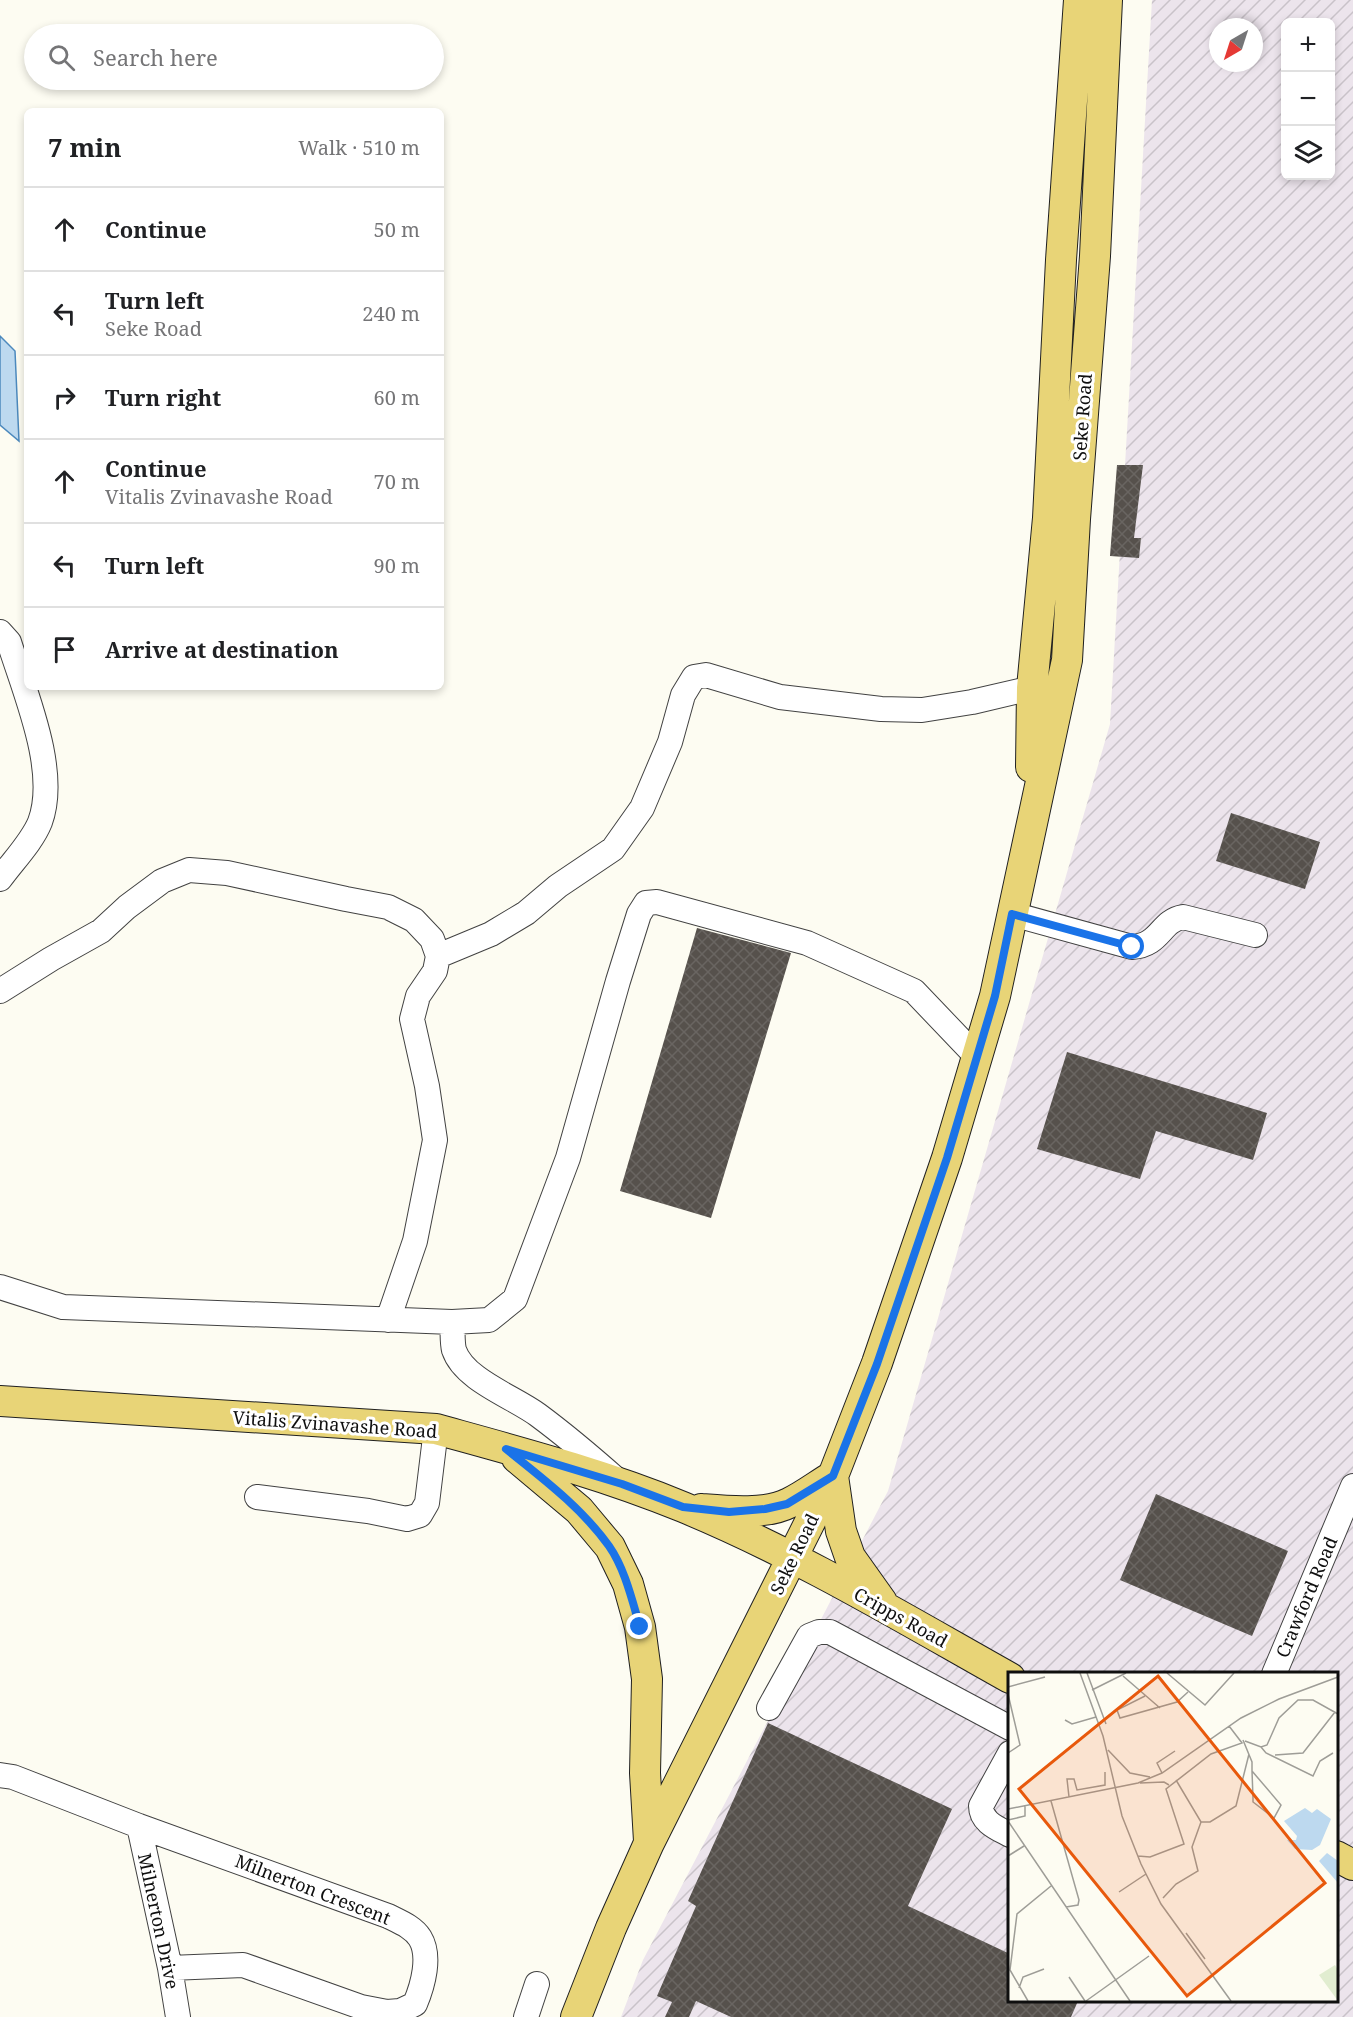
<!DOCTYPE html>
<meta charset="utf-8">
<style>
body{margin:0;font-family:"Noto Serif",serif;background:#f2f2f2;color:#202124}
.controls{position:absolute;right:18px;top:18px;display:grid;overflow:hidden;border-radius:9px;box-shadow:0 3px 9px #0003}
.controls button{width:54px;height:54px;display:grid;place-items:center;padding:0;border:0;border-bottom:2px solid #e0e0e0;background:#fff;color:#202124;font:30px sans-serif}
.compass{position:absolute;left:1209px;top:18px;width:54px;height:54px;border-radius:50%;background:#fff;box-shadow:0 3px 9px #0003;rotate:219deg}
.stop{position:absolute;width:18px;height:18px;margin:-14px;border:4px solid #1a73e8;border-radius:50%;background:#fff}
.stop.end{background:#1a73e8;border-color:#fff;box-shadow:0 2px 6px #0008}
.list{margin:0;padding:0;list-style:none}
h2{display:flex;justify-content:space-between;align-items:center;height:78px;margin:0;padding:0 24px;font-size:26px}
h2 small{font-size:20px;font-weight:400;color:#757577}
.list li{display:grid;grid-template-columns:39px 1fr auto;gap:18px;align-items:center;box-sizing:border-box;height:84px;padding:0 24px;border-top:2px solid #e0e0e0}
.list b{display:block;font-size:22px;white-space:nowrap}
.list p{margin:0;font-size:20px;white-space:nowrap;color:#757577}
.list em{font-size:20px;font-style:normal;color:#757577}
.icon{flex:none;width:33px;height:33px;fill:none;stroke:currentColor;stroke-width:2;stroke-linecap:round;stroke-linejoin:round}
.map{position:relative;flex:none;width:1353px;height:2017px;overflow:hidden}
.search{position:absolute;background:#fff;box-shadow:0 3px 9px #0003;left:24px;top:24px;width:420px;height:66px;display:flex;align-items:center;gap:15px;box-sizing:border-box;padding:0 21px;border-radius:33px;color:#757577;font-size:22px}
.panel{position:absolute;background:#fff;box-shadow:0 3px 9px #0003;left:24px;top:108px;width:420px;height:582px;border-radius:9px}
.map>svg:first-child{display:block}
</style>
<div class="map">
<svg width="1353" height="2017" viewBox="0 0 1353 2017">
<defs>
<pattern id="industrial-furrows" width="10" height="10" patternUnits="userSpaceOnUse" patternTransform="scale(1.5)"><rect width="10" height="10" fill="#ece4ec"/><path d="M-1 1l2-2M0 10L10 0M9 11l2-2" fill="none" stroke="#c9c2c9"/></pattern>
<pattern id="building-cross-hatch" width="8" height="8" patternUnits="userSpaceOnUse" patternTransform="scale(1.5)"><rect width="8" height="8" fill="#56514c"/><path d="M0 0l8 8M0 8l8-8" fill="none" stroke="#696561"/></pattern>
</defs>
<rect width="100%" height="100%" fill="#fdfcf2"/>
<!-- industrial -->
<path fill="url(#industrial-furrows)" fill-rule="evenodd" d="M1152 0H1353V2017H621L643 1960 888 1491 1110 724ZM1286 22H1330V176H1286ZM1218 27H1254V63H1218ZM1010 1674H1336V2000H1010Z"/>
<!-- water -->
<path fill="#bdd9ef" stroke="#4c89bd" stroke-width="1.5" d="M0 336 15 351 19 441 0 425Z"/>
<!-- building -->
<path fill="url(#building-cross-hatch)" d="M1117 465H1143L1134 538H1141L1139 558 1110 556Z
M1231 813 1320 842 1305 889 1216 861Z
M697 928 791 953 711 1218 620 1191Z
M1067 1052 1267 1113 1253 1160 1156 1131 1140 1179 1037 1149Z
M1156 1494 1288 1551 1252 1636 1120 1580Z
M768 1723 952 1809 908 1906 1010 1954V2001H1078L1071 2017H731L696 2001 689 2017H665L672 2002 657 1996 696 1906 688 1901Z"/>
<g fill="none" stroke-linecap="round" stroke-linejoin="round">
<!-- minor casing -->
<g stroke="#424242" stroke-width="26">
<path id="minor" d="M0 632 9 642C25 693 59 771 40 822 32 842 13 861 0 879
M1012 914 1132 947C1161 945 1160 921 1183 917L1255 935
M438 956 491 934 526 913 558 886 613 849 642 808 670 742 683 695 694 677 706 675 780 697 881 709 922 710 972 702 1032 688
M0 991 51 959 101 931 127 907 162 881 189 870 227 873 346 899 388 907 414 920 432 939 438 956 435 971 418 996 412 1019 427 1086 435 1140 415 1241 388 1320
M0 1287 63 1307 452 1322 489 1320 515 1299 568 1158 618 981 639 914 646 903 657 902 807 943 914 991 977 1057
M452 1322C453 1331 452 1342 454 1350 464 1380 514 1397 538 1415 565 1435 591 1457 617 1480
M257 1497 368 1511 407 1519 420 1515 427 1503 436 1429
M1274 1674 1353 1486
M769 1708 809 1636 819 1632H830L1010 1728
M1010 1753 981 1806C981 1822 997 1828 1010 1835
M0 1775 13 1777 139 1826 388 1916C400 1922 413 1927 420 1938 431 1956 423 1985 415 2004L400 2011 387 2012 361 2007 243 1965 170 1968
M139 1826 170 1968 178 2017
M526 2017 537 1984"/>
</g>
<!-- major casing -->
<g stroke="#202020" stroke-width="32">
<path id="major" d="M1031 767 1032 688 1048 518 1061 260 1079 0
M0 1401 436 1429C519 1452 603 1474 683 1507 797 1554 903 1618 1010 1678
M517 1458 579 1510 610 1547 628 1584 640 1627 647 1679 645 1773 649 1841
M833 1476 841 1531 850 1557 882 1602
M701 1509C726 1511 766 1515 789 1503 804 1496 818 1485 833 1476
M1336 1856 1353 1865
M576 2017 611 1928 649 1843 833 1476 877 1363 947 1158 995 996 1067 660 1075 519 1095 256 1107 0"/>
</g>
<!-- minor -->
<use href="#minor" stroke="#fff" stroke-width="24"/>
<!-- major -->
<use href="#major" stroke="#e8d477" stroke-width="30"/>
</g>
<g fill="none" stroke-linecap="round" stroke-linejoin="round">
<!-- route -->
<path stroke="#1a73e8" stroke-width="8" d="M640 1627C632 1600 625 1569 609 1546 581 1507 542 1478 506 1449L622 1484 683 1507 729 1512 765 1509 787 1504 833 1476 877 1364 947 1158 995 996 1012 914 1132 947"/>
</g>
<g text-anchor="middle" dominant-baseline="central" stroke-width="6" stroke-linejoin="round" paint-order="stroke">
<!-- street labels -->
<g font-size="18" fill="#0f0f0f" stroke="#fff">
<text transform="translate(1082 417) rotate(-86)">Seke Road</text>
<text transform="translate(335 1424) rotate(4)">Vitalis Zvinavashe Road</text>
<text transform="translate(794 1554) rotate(-64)">Seke Road</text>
<text transform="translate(1306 1597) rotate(-67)">Crawford Road</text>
<text transform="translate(901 1617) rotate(29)">Cripps Road</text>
<text transform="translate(313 1889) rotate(21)">Milnerton Crescent</text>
<text transform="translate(159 1921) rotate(78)">Milnerton Drive</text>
</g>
</g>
<!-- overview -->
<g transform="translate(1008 1672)">
<rect width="330" height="330" fill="#fdfcf2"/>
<path d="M327 293 330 298V329L311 303Z" fill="#e1edd0"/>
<path d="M297 136 304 141 309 137 323 147 312 173 304 178 287 177 279 168H288L289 164 276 149ZM319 181 330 189V211L311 189Z" fill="#bdd9ef"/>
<path fill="none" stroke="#9e9d97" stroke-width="1.5" d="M72 1 95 64 114 144 133 192 153 232 223 329M79 1 98 52M159 1 197 33 226 1M115 4 152 36M0 15 37 5M84 18 118 1M0 22 12 73 0 81M137 24 109 38 112 46 169 30 180 20M57 48 64 52 88 45M235 68 244 90V99L245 126V130L266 146 273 133 244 99M237 69 253 75 259 73 271 46 290 28H305L330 42M253 75 258 81 305 104 312 89 325 81M100 78 122 101 142 105M267 83 295 81 327 40M154 101 149 91 167 79M168 108 193 150H202L228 134 241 82M132 111 156 110 161 113M61 125 59 107H66L69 118 97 113V100M43 129 71 228 70 233 58 235M0 137 130 111 154 101 233 46 271 27 330 5M0 148 17 144V134M0 149 122 329M0 184 16 174M130 184 142 185 176 172 158 117 203 82 234 71 221 54M111 220 138 202M155 226 168 212 190 199 184 175 193 150M178 261 197 287M61 305 77 329M11 316 15 305 36 297M20 329 2 298 9 242 43 214M78 329 141 284"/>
<path fill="#e8590c" fill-opacity="0.15" stroke="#e8590c" stroke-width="3" d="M150 4 317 211 179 324 11 117Z"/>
<rect width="330" height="330" fill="none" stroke="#0f0f0f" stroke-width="3"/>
</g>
</svg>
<div class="controls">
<button>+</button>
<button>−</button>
<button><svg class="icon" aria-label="layers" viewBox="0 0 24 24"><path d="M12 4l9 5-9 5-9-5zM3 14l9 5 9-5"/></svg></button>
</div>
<svg class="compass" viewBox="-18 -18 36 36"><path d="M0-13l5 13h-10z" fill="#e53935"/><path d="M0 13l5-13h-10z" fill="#757577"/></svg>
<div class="stop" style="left:1132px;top:947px"></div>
<div class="stop end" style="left:640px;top:1627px"></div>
<div class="search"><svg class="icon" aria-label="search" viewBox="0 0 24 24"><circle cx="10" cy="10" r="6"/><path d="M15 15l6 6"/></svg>Search here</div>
<section class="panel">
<h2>7 min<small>Walk · 510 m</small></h2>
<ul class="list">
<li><svg class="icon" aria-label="ahead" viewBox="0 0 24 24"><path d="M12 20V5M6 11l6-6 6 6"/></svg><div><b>Continue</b></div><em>50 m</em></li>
<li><svg class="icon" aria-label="left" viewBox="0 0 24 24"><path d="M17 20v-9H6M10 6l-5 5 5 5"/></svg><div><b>Turn left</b><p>Seke Road</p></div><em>240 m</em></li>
<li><svg class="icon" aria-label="right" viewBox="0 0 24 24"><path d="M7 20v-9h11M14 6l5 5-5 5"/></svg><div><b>Turn right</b></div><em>60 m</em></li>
<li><svg class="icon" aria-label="ahead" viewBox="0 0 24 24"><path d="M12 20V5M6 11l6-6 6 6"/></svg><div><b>Continue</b><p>Vitalis Zvinavashe Road</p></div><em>70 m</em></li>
<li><svg class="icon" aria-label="left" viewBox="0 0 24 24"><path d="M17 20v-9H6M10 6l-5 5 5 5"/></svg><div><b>Turn left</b></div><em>90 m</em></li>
<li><svg class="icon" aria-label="arrive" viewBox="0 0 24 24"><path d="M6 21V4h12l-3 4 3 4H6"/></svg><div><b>Arrive at destination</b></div></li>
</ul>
</section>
</div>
